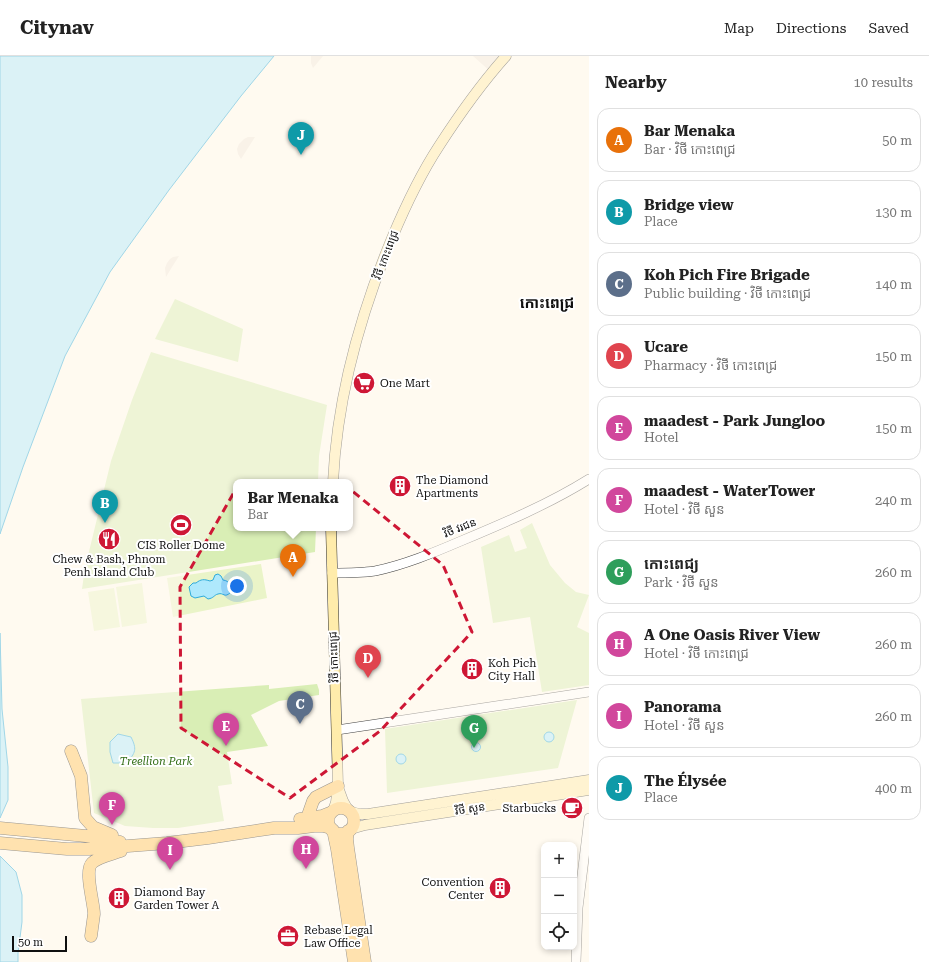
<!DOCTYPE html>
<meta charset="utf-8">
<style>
body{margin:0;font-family:"Roboto Serif","Noto Sans Khmer",serif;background:#f6f6f6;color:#222}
.controls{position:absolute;right:12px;bottom:12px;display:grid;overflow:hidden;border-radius:8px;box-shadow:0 2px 6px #0003}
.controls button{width:36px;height:36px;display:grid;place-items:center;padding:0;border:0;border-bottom:1px solid #e0e0e0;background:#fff;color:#222;font:20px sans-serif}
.scale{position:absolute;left:12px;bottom:10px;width:55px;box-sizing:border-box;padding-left:4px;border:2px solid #0f0f0f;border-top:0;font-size:11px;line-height:14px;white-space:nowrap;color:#0f0f0f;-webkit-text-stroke:3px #fff;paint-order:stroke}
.you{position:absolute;left:237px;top:530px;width:14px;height:14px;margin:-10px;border:3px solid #fff;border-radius:50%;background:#1a73e8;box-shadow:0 0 0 6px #1a73e833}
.badge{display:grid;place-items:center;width:26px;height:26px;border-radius:50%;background:#1a73e8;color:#fff;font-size:13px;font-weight:700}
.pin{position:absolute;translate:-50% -33px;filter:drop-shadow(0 1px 2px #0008)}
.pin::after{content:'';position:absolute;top:21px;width:14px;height:12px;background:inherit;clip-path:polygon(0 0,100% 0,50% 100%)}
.popup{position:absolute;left:233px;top:423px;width:120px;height:52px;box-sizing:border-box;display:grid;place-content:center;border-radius:8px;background:#fff;filter:drop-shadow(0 1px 3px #0005);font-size:13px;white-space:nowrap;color:#767676}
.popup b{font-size:15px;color:#222}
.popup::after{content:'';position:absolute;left:50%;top:100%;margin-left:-8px;border:8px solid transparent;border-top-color:#fff}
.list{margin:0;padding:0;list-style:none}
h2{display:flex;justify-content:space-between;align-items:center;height:52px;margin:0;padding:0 16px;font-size:17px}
h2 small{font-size:13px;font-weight:400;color:#767676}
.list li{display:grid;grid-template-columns:26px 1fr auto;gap:12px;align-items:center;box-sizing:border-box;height:64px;margin:0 8px 8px;padding:0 8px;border:1px solid #e0e0e0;border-radius:12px}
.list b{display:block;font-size:15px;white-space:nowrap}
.list p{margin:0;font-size:13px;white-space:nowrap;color:#767676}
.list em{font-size:13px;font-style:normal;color:#767676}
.icon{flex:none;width:22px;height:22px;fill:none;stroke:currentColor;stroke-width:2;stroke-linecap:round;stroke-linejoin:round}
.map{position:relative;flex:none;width:589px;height:906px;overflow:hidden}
header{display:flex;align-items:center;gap:24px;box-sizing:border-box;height:56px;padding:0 20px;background:#fff;border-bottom:1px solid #e0e0e0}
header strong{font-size:19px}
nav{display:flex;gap:22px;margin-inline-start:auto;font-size:14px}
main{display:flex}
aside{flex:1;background:#fff}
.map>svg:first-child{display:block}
</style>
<header>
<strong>Citynav</strong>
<nav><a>Map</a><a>Directions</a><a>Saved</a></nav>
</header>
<main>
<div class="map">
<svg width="589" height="906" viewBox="0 0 589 906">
<rect width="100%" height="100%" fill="#fffaf0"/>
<!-- green -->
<path fill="#d9eeb5" d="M175 243 243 273 238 306 155 283Z
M151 296 327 349 319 400 318 426H236V472H316L315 496 82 533 85 512 111 405 132 344Z
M532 467 550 509 565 527 576 536 589 539 577 571 589 577V629L542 636 530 561 493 567 481 491 509 479 515 496 527 492 520 474Z
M317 628 319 634V639L279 645 251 659 268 690 227 696 232 728 218 730 224 765 178 772H153L125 770 94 757 81 643 269 629V633Z
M577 644 558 712 387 737 385 673Z"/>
<!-- pitch -->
<path fill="#eaf4c8" d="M261 508 267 542 173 561 167 522Z
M142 527 147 567 122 571 116 531Z
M114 532 120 571 94 575 88 536Z"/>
<!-- plaza -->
<path fill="#f1e9dd" d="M311 0H323L313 12 311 7Z
M473 0H506L492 17Z
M248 81H255L241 103 238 98 237 93 239 88 244 83Z
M179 200 172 211 166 221 165 212 167 207 170 203 173 201Z"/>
<!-- water -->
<path fill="#afe9fc" stroke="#2eabdb" d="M0 0H274L241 40 169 134 110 216 65 300 23 411 0 478Z
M218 518 221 520 223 524C230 525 230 529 231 536 224 543 224 536 218 538 214 539 214 542 208 543L204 540 195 542 191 540 189 531 193 527H196C201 523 204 523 210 525L213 524 215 519Z
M0 577 2 653 8 711V744L0 762Z
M544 681a5 5 0 1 1 10 0a5 5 0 1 1-10 0Z
M118 678 131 681C137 693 136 697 126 707H113L110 696V686Z
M471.5 691a4.5 4.5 0 1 1 9 0a4.5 4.5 0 1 1-9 0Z
M396 703a5 5 0 1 1 10 0a5 5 0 1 1-10 0Z
M0 800 16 816 22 839V866L18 897V906H0Z"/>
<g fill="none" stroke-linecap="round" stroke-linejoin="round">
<!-- tertiary casing -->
<g stroke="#424242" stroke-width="10">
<path id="tertiary" d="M332 517C346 517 361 517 375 515 404 509 433 497 461 485 504 467 549 448 589 423
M337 674 589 636
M576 906 578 852 589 762"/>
</g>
<!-- secondary casing -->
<g stroke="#313131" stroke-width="11">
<path id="secondary" d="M333 426C337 342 360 259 392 182 405 151 420 119 439 90 459 59 481 28 506 0
M331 472 338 730 336 746 333 755
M339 734 343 745 348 754
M351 756 360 758H368L589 724
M351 773 365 769 589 734"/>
</g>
<!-- primary casing -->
<g stroke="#202020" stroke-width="13">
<path id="primary" d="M71 695 81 720 85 762 93 771 112 779
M328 765a13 13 0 1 1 26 0a13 13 0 1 1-26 0Z
M307 762 313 745 316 741 338 730
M300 763 322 760 332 756
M0 772 86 780 120 786
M333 774 337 793 354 906
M348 775 347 783 348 792 365 906
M0 787 67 793H89L167 787 208 782 274 772H298L314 770H323L331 772
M91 880C92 873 93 865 94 858 94 847 84 815 92 807 98 801 113 798 121 795"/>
</g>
<!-- tertiary -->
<use href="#tertiary" stroke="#fff" stroke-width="9"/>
<!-- secondary -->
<use href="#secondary" stroke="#ffecab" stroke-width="10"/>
<!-- primary -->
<use href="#primary" stroke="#ffc660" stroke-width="12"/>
</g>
<!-- marked area -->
<path d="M0 0H589V906H0ZM237 431 351 434 443 509 472 576 380 675 290 742 181 672 180 531Z" fill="#fffaf0" fill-opacity=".55" fill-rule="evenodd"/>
<path fill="none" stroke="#ce1735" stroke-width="3" stroke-dasharray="8 5" stroke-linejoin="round" d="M237 431 351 434 443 509 472 576 380 675 290 742 181 672 180 531Z"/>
<!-- icons -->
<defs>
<g id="supermarket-disc" transform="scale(1.15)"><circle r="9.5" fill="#ce1735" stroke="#fff"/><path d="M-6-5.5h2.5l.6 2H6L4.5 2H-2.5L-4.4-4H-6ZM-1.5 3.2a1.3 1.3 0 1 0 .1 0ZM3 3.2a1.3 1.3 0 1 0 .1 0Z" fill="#fff"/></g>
<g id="building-disc" transform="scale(1.15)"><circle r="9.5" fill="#ce1735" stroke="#fff"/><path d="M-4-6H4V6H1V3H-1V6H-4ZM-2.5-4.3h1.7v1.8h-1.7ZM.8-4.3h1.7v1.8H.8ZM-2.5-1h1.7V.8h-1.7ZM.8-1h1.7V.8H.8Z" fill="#fff"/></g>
<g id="stadium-disc" transform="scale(1.15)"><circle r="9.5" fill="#ce1735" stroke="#fff"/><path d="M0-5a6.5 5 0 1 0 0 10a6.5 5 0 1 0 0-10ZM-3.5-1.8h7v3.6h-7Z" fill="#fff"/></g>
<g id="restaurant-disc" transform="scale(1.15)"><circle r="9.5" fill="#ce1735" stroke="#fff"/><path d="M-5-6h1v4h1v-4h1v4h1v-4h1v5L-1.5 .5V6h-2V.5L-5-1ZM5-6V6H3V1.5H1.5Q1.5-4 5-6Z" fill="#fff"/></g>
<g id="cafe-disc" transform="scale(1.15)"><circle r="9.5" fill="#ce1735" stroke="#fff"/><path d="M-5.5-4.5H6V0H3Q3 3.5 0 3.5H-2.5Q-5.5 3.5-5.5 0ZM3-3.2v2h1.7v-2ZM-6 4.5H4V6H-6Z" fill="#fff"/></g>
<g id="office-disc" transform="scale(1.15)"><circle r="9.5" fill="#ce1735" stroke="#fff"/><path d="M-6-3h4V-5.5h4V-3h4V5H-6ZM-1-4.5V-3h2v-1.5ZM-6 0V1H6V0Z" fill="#fff"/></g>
</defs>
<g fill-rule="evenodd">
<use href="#supermarket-disc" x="364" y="327"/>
<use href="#building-disc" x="400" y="430"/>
<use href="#stadium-disc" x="181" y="469"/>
<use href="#restaurant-disc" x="109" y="483"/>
<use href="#building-disc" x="472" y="613"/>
<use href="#cafe-disc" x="572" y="752"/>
<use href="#building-disc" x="500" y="832"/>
<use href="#building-disc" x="119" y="842"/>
<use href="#office-disc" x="288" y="880"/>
</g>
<g text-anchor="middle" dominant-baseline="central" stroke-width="4" stroke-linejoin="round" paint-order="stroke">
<!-- street labels -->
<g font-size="11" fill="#0f0f0f" stroke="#fff">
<text transform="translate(386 199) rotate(-69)">វិថី កោះពេជ្រ</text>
<text transform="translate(460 472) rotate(-22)">វិថី វរជន</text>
<text transform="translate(334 601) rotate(-92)">វិថី កោះពេជ្រ</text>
<text transform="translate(470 753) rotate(-9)">វិថី សួន</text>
</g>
<!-- poi labels -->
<g font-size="11" fill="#0f0f0f" stroke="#fff" text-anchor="start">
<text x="380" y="327">One Mart</text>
<text x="416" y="424">The Diamond<tspan x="416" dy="13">Apartments</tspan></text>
<text x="181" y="489" text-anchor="middle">CIS Roller Dome</text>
<text x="109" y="503" text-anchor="middle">Chew &amp; Bash, Phnom<tspan x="109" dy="13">Penh Island Club</tspan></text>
<text x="488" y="607">Koh Pich<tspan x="488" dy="13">City Hall</tspan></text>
<text x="556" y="752" text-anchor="end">Starbucks</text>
<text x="484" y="826" text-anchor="end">Convention<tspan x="484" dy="13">Center</tspan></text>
<text x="134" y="836">Diamond Bay<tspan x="134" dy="13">Garden Tower A</tspan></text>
<text x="304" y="874">Rebase Legal<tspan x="304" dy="13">Law Office</tspan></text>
</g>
<!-- park labels -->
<g font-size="11" font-style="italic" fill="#336e17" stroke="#fff">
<text x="156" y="705">Treellion Park</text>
</g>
<!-- district labels -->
<g font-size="15" font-weight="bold" fill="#0f0f0f" stroke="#fff">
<text x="547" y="247">កោះពេជ្រ</text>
</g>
</g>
</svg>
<div class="controls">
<button>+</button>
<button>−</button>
<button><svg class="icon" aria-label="locate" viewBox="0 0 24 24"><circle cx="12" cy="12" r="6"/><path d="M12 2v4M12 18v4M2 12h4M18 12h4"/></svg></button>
</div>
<div class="scale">50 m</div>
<div class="you"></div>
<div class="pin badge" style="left:293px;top:521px;background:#e8710a">A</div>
<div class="popup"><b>Bar Menaka</b>Bar</div>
<div class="pin badge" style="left:105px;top:467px;background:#0f9aa8">B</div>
<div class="pin badge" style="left:300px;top:668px;background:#5c6f8a">C</div>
<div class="pin badge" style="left:368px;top:622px;background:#e0444e">D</div>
<div class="pin badge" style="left:226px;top:690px;background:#d1479c">E</div>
<div class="pin badge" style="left:112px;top:769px;background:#d1479c">F</div>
<div class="pin badge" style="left:474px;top:692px;background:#2e9e5b">G</div>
<div class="pin badge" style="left:306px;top:813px;background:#d1479c">H</div>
<div class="pin badge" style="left:170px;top:814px;background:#d1479c">I</div>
<div class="pin badge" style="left:301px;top:99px;background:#0f9aa8">J</div>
</div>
<aside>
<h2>Nearby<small>10 results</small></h2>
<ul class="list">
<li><span class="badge" style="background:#e8710a">A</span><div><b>Bar Menaka</b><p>Bar · វិថី កោះពេជ្រ</p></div><em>50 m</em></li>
<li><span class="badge" style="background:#0f9aa8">B</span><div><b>Bridge view</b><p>Place</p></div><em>130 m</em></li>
<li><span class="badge" style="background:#5c6f8a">C</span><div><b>Koh Pich Fire Brigade</b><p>Public building · វិថី កោះពេជ្រ</p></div><em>140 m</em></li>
<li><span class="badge" style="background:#e0444e">D</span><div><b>Ucare</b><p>Pharmacy · វិថី កោះពេជ្រ</p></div><em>150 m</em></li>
<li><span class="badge" style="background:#d1479c">E</span><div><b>maadest - Park Jungloo</b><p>Hotel</p></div><em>150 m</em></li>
<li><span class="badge" style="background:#d1479c">F</span><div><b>maadest - WaterTower</b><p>Hotel · វិថី សួន</p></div><em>240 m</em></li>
<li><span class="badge" style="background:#2e9e5b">G</span><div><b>កោះពេជ្យ</b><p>Park · វិថី សួន</p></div><em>260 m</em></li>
<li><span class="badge" style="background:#d1479c">H</span><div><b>A One Oasis River View</b><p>Hotel · វិថី កោះពេជ្រ</p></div><em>260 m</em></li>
<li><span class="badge" style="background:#d1479c">I</span><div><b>Panorama</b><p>Hotel · វិថី សួន</p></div><em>260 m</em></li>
<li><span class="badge" style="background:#0f9aa8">J</span><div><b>The Élysée</b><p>Place</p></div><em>400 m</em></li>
</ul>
</aside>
</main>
